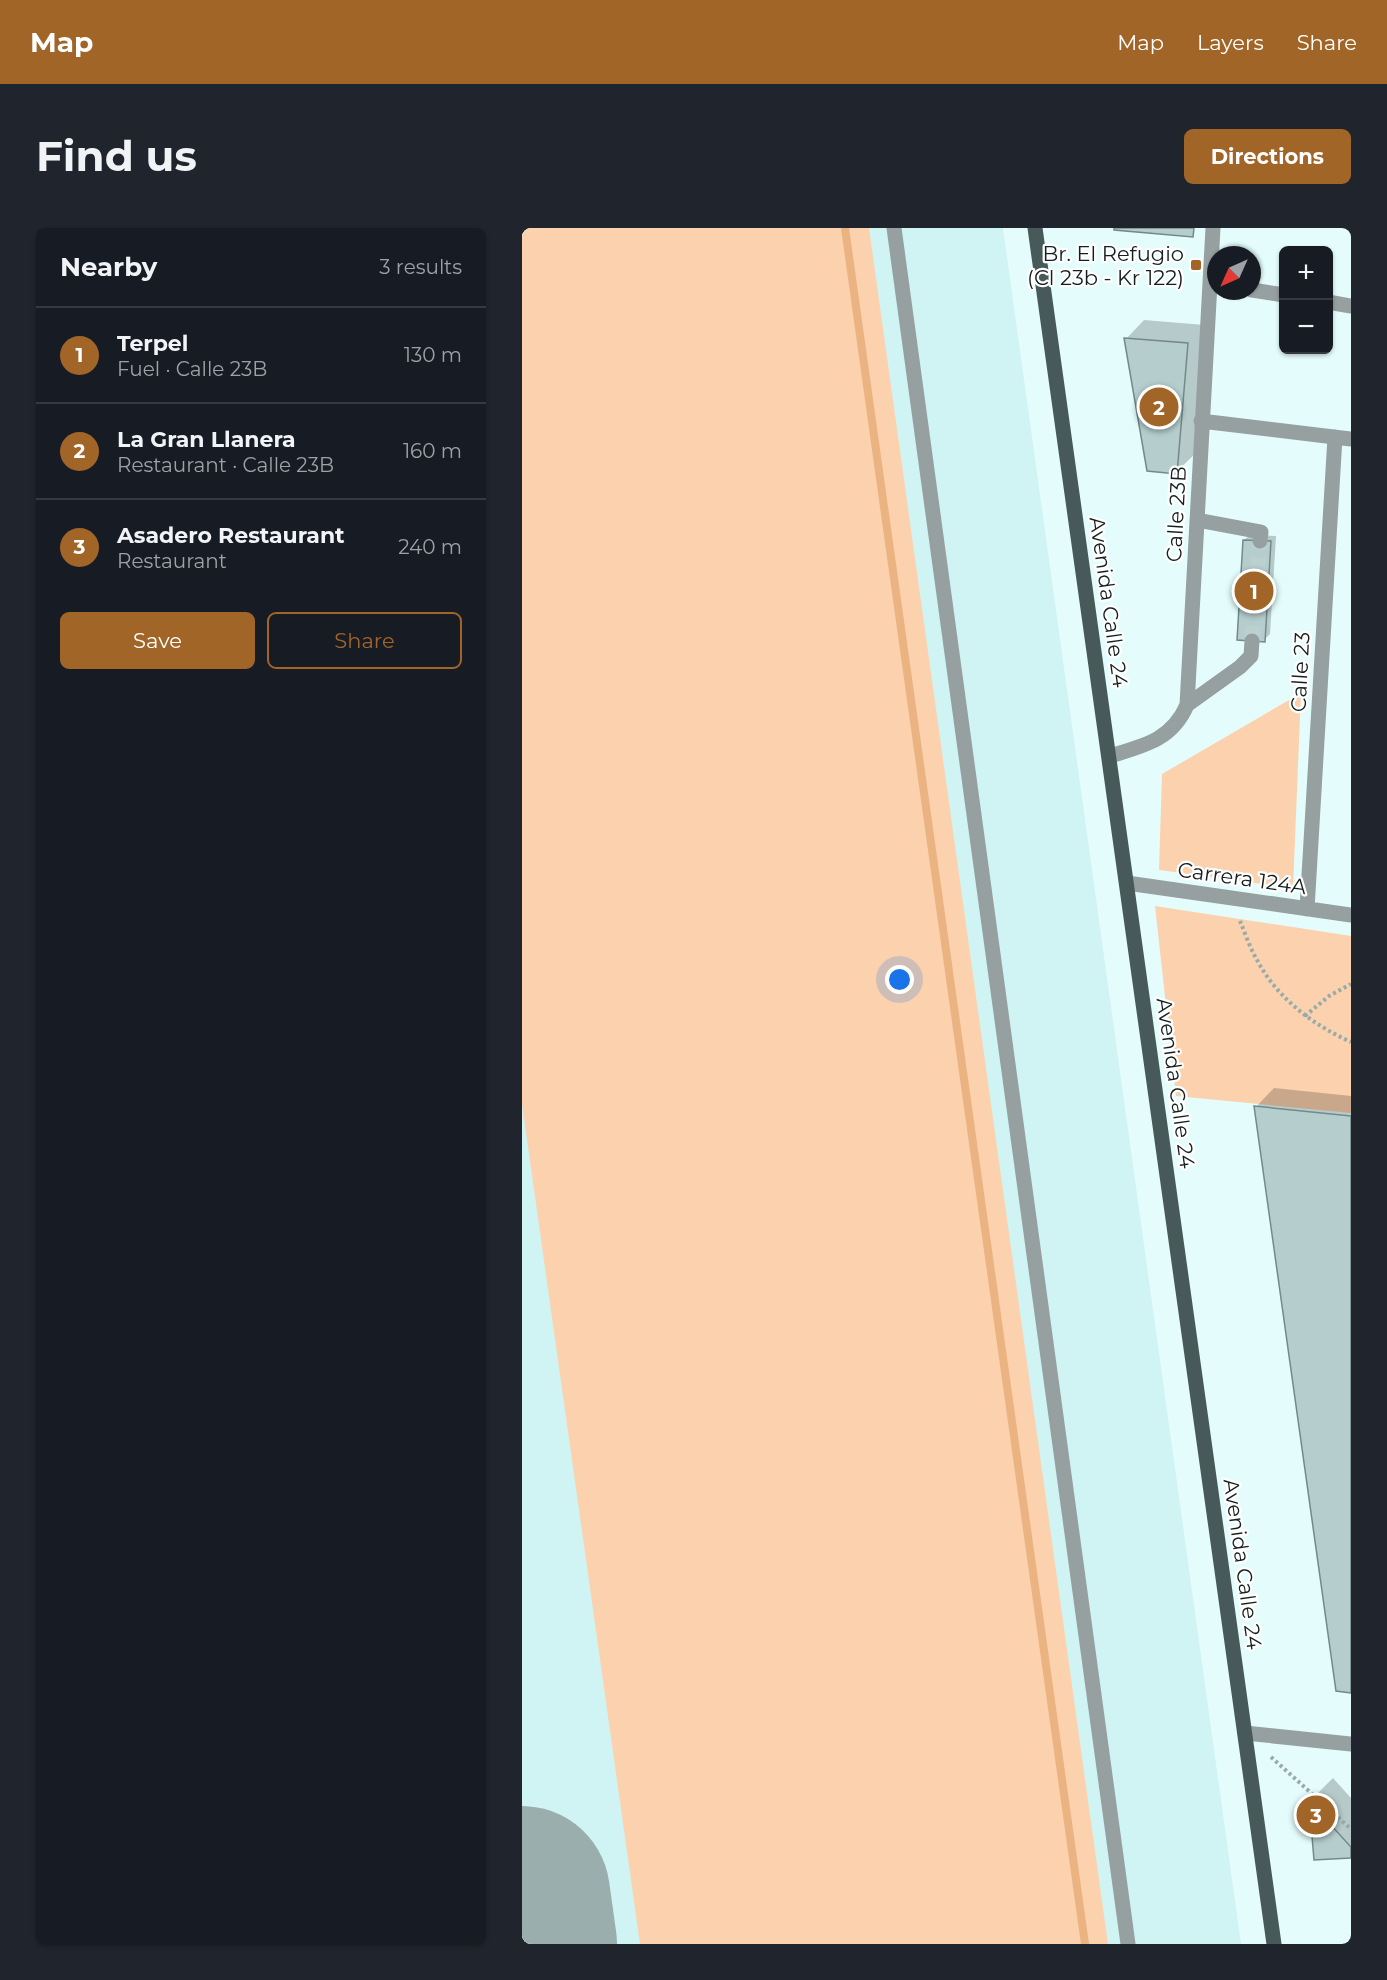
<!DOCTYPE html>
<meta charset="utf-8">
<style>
body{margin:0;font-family:Montserrat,sans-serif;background:#20242c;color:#f1f3f6}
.controls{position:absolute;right:18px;top:18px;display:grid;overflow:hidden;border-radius:9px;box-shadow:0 2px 4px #0004}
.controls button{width:54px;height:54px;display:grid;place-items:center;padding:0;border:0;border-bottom:2px solid #363941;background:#171b24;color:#f1f3f6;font:30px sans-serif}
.compass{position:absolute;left:685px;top:18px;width:54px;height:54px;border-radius:50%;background:#171b24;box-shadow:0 2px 4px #0004;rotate:225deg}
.you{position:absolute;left:378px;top:752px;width:21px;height:21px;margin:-15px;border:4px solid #fff;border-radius:50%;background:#1a73e8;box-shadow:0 0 0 9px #1a73e833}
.badge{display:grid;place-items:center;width:39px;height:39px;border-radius:50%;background:#a16528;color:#fff;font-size:20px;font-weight:700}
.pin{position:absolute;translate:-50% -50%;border:3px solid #fff;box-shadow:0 2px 6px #0006}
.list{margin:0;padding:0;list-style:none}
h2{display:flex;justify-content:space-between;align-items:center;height:78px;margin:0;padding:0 24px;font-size:26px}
h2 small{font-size:20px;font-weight:400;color:#9ea1a6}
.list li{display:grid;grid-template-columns:39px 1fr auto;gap:18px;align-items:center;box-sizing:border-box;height:96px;padding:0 24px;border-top:2px solid #363941}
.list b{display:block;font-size:22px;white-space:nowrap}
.list p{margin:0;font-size:20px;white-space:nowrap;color:#9ea1a6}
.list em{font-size:20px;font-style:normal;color:#9ea1a6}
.actions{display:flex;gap:12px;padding:18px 24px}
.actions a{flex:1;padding:14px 0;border:2px solid #a16528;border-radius:9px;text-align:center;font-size:21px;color:#a16528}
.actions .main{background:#a16528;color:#fff}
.map{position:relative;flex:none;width:829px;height:1716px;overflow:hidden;border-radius:9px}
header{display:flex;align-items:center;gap:36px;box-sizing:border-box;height:84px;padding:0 30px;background:#a16528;color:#fff}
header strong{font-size:28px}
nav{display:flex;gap:33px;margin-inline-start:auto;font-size:21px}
.intro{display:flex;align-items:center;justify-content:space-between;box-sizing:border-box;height:144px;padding:0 36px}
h1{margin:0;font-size:42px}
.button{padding:15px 27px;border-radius:9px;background:#a16528;color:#fff;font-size:21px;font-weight:700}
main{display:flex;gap:36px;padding:0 36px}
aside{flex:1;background:#171b24;border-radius:9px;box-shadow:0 2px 4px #0004}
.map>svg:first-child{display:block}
</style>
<header>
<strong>Map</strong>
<nav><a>Map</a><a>Layers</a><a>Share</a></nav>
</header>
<div class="intro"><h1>Find us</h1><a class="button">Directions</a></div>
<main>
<aside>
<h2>Nearby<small>3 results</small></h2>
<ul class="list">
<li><span class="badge">1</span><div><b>Terpel</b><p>Fuel · Calle 23B</p></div><em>130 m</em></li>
<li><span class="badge">2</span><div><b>La Gran Llanera</b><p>Restaurant · Calle 23B</p></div><em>160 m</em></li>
<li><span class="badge">3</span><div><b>Asadero Restaurant</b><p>Restaurant</p></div><em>240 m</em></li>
</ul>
<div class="actions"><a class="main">Save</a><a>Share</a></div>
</aside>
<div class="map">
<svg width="829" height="1716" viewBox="0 0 829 1716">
<rect width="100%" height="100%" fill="#e4fdfc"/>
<!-- built -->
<path fill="#d0f4f3" d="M0 0H481L719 1716H0Z"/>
<!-- green -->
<path fill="#fcd1ad" d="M0 0H347L586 1716H118L0 876Z
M779 465 771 660 637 642 640 546Z
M633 678 829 708V885L654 868Z"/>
<!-- shadow -->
<path fill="#0003" d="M622 92 683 97 673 226 654 244 604 111Z
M728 307 754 308 748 406 742 412 722 312Z
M752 860 829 868V1463L734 879Z
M811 1550 829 1570V1628L793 1631 788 1573Z"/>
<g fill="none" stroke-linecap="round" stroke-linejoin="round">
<!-- stream -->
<path stroke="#ebb381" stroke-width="8" d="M323 0 563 1716"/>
<!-- runway -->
<path stroke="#9baeae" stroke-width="176" d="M0 1666 7 1716"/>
</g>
<!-- building -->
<path fill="#b5cecd" stroke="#728a89" stroke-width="1.5" d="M592 0H672L671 9 592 2Z
M602 110 666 115 655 246 625 243Z
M721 312 749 313 743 414 715 412Z
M732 878 829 888V1465L814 1463Z
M787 1573 829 1619V1630L792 1632Z"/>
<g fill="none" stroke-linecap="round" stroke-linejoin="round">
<!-- minor-tunnel -->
<path stroke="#bbd1d0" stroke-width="15" stroke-dasharray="15 8" stroke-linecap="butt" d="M730 413 738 313"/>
<!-- path -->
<path stroke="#98abaa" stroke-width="4" stroke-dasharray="3 3" stroke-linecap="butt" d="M718 693C723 705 728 720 735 732 755 770 791 797 829 814
M783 788 807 768 829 756
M749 1529 829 1601"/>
<!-- minor -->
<path stroke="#96a0a0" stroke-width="15" d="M372 0 606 1716
M730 62 762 67
M806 74 829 78
M679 193 829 211
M675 292 739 304 738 313
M665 477 718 439 729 428 730 413
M588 528C621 518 650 512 665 477L691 0
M605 655 829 687
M785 681 813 209
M723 1505 829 1516"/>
<!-- major -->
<path stroke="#475a59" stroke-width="15" d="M513 0 752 1716"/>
</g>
<!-- markers -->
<rect fill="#a16528" stroke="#fff" stroke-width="2" x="668" y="31" width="12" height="12" rx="3"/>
<g text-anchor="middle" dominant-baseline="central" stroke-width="4.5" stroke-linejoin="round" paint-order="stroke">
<!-- poi labels -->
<g font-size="21" fill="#151f1e" stroke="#fff" text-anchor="end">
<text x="662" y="25">Br. El Refugio<tspan x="662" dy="24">(Cl 23b - Kr 122)</tspan></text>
</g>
<!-- street labels -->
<g font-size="21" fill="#151f1e" stroke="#fff">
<text transform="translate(654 286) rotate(-87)">Calle 23B</text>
<text transform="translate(587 374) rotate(82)">Avenida Calle 24</text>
<text transform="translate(778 444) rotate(-87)">Calle 23</text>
<text transform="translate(720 650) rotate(8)">Carrera 124A</text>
<text transform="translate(654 855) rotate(82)">Avenida Calle 24</text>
<text transform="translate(721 1336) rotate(82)">Avenida Calle 24</text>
</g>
</g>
</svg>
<div class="controls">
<button>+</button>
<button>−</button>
</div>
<svg class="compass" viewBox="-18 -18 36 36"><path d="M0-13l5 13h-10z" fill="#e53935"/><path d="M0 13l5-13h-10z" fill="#9ea1a6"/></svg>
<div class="you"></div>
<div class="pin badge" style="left:732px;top:363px">1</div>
<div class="pin badge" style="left:637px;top:179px">2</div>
<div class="pin badge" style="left:794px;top:1587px">3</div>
</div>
</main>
